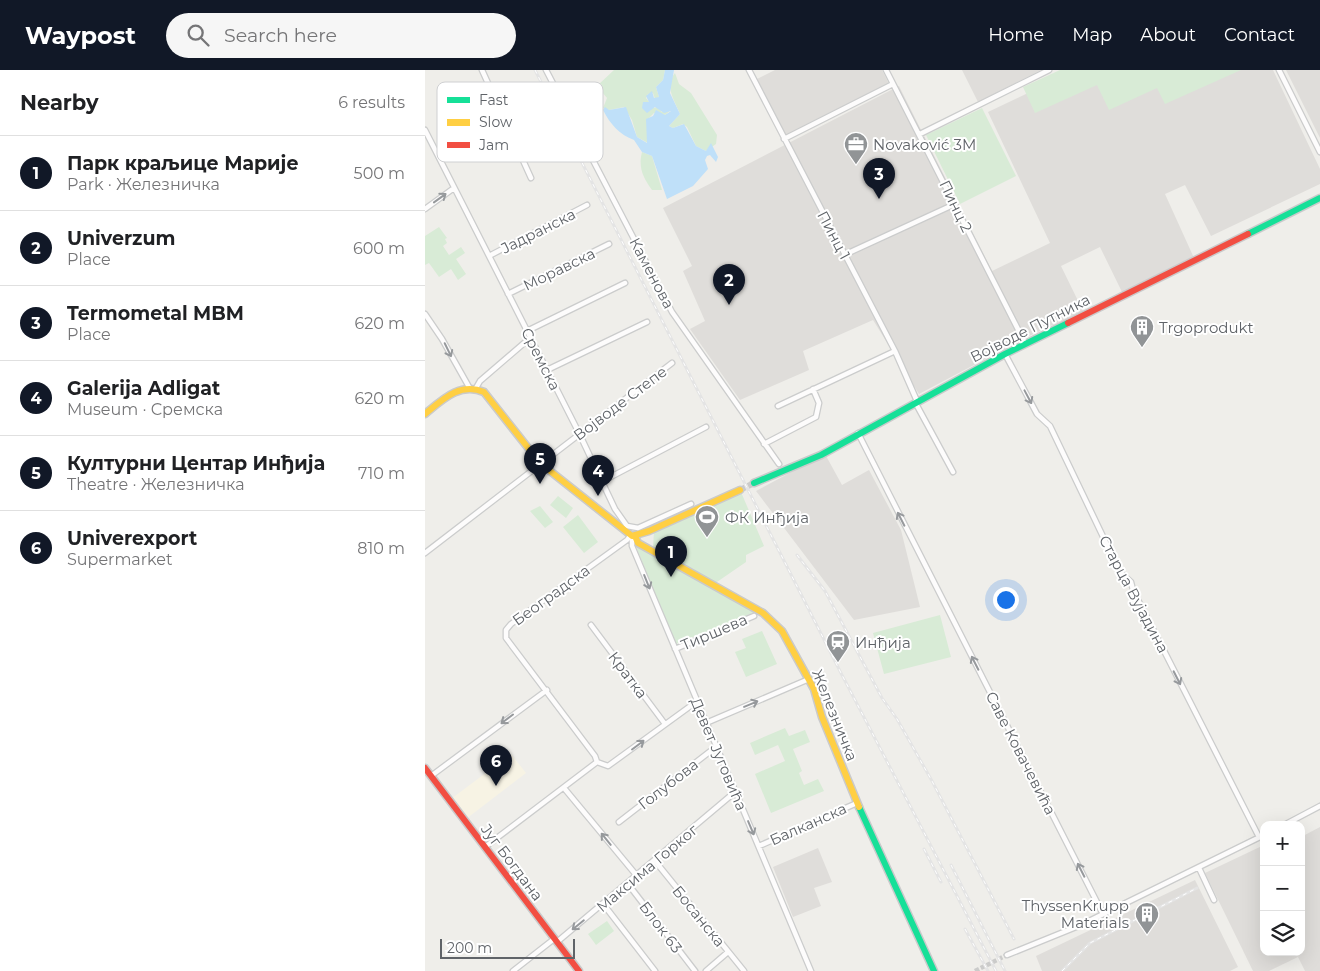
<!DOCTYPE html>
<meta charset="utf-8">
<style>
body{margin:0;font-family:Montserrat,sans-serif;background:#f6f6f6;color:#202124}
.controls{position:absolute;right:15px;bottom:15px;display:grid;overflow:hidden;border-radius:10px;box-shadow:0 5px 20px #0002}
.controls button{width:45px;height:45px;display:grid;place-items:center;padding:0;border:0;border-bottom:1px solid #e0e0e0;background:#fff;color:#202124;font:25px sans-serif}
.scale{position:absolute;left:15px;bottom:12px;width:135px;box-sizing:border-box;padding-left:5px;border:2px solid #5f6368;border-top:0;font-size:14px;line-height:18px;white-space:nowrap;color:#5f6368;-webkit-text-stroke:4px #fff;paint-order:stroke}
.you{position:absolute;left:580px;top:529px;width:18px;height:18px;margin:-12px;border:4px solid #fff;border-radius:50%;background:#1a73e8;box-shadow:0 0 0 8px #1a73e833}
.badge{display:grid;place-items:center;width:32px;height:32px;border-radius:50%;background:#111827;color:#fff;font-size:16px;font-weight:700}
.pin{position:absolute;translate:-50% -41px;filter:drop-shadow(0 1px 2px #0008)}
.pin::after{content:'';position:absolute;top:26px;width:18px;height:15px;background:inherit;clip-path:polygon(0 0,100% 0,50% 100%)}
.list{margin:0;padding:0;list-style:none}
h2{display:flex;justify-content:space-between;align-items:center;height:65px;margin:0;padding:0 20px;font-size:21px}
h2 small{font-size:16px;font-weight:400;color:#757577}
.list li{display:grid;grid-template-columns:32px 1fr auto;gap:15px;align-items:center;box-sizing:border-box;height:75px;padding:0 20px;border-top:1px solid #e0e0e0}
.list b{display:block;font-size:19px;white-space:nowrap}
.list p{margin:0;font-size:16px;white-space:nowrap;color:#757577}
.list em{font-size:16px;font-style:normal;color:#757577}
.icon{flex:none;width:28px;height:28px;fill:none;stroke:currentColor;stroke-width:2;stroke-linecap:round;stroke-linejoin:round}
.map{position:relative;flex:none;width:895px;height:901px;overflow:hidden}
header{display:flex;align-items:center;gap:30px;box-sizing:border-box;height:70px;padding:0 25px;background:#111827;color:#fff}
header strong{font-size:24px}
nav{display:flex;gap:28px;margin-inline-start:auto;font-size:18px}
.search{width:350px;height:45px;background:#f6f6f6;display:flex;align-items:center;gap:12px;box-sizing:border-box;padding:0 18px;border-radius:28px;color:#757577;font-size:19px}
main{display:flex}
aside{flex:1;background:#fff}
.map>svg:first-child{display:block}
</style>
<header>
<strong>Waypost</strong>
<div class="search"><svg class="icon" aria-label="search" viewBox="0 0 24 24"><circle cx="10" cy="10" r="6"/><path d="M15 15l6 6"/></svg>Search here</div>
<nav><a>Home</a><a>Map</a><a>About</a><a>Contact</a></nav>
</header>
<main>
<aside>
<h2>Nearby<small>6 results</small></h2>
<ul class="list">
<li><span class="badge">1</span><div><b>Парк краљице Марије</b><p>Park · Железничка</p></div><em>500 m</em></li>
<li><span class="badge">2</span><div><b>Univerzum</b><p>Place</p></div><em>600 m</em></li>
<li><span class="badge">3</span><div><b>Termometal MBM</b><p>Place</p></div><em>620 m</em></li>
<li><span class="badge">4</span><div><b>Galerija Adligat</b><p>Museum · Сремска</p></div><em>620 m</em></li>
<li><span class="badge">5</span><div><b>Културни Центар Инђија</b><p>Theatre · Железничка</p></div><em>710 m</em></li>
<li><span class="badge">6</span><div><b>Univerexport</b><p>Supermarket</p></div><em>810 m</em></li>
</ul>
</aside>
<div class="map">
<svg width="895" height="901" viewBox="0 0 895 901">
<rect width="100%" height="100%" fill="#efeeea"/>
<!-- commercial -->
<path fill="#f7f3e4" d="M86 684 101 703 41 749 26 729Z"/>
<!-- industrial -->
<path fill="#dfddda" d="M350 0H457L464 14 362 68 332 9Z
M537 0H616L553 32Z
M651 0H848L895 99V114L786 166 760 115 740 124 769 188 697 222 675 177 636 196 658 241 600 268 494 324 448 250 378 281 384 300 315 330 265 259 280 251 258 201 267 196 238 138 474 16 567 201 625 173 563 42Z
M861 0H895V68Z
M400 384 417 415 444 400 476 460 495 537 429 550 331 421Z
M895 757V901H880L873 887 844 901H828L780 803 839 775V882H876V767Z
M393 778 407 812 389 818 396 836 368 847 348 797Z
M770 810 813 897 805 901H617L611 886Z"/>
<!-- green -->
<path fill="#d8ebd6" d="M189 0H240L238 10 231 17 234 27 230 29 228 23 223 24 221 28 225 33 218 32 229 38 232 37 237 42 246 40 240 45 229 43 224 48 223 73 212 67 207 50 199 37 184 40 178 38 182 28 172 16Z
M635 0H816L740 34 732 18 684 40 672 15 610 43 598 17Z
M250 3 254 14 266 23 292 65 291 74 281 81 271 76 262 57 258 54 248 58 244 56 255 44C250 31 239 17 250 3Z
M557 38 591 106 535 134 501 65Z
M217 82 227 86 237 120H227C218 108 213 97 217 82Z
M14 157 22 168 20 169 22 173 18 176 24 185 36 177 40 183 31 189 41 204 33 210 26 199 14 207 4 193 0 195V166Z
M316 422 339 476 321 485V492L289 514 228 478 229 461Z
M133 426 148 438 141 448 125 435Z
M115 436 128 452 120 458 105 441Z
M153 445 173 472 159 483 138 457Z
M209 472 330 542 251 574Z
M515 545 526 587 459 604 448 563Z
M337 561 352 594 321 607 310 582 321 578 317 569Z
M360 658 364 666 380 660 385 672 368 679 377 701 374 703 379 715 393 709 399 721 346 743 330 704 360 691 353 675 330 685 325 673Z
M182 851 189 861 171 875 163 864Z"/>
<!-- water -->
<path fill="#bfe0f9" d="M240 0H249L245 23 255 44 244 56 248 58 259 54 271 76 281 81 286 73 293 87 291 92 285 85 282 86 280 90 283 99 268 116 242 129 227 86 217 82 209 70C195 65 185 54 178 40L180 37 184 40 201 37 212 67 222 73 221 49 228 46 231 40 240 45 246 41 239 43 230 37 222 43 217 38 218 32H224L221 26 227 21 229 28 234 27 231 17 238 10Z"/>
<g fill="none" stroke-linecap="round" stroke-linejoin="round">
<!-- street-tunnel -->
<path stroke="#cbcbca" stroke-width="4.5" stroke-dasharray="4.5 2" stroke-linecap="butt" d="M550 901 582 885"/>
<!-- secondary-tunnel -->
<path stroke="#cbcbca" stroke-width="6" stroke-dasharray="6 3" stroke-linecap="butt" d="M315 420 329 413"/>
<!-- street casing -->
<g stroke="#cbcccc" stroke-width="7">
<path id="street" d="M57 0 106 108
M121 0 247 242 354 394
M324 0 470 281 492 331
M461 0 600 273
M854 0 895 82
M0 60 154 363 190 439 202 456 213 458 266 434
M495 64 624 0
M359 69 468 14
M0 139 29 118
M419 185 530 134
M64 186 162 135
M83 224 184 174
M0 244 17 269 44 317
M102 261 200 213
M580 284 612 344 625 356 695 502 706 512 708 520 834 767
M122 300 222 252
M51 318 55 311 105 268
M490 332 528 402
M353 336 470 281
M433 363 678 844
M339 374 391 347 394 333 388 319
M178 411 281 357
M207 466V476L386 901
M0 483 247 293
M166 555 240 654
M250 579 329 546
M281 653 384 609
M172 692 170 686 81 568V560L86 554 202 470 205 466
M172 692 183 696 271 632
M6 706 122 620
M139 718 212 806
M194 752 292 676
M859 755 895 736
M334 776 432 733
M60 777 172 692
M230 791 319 901
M774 798 789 830
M203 814 270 901
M179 835 230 901
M132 872 310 722
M582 885 656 855 839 765
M88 901 129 869
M281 901 303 882"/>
</g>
<!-- fast casing -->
<g stroke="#cacacb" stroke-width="9">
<path id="fast" d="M823 164 895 128
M329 413 396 385 580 284 643 253
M434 737 509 901"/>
</g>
<!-- slow casing -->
<g stroke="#cacacb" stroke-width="9">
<path id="slow" d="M0 344C18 329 35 312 59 322L115 393 207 466 224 461 315 420
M210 466 213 473 338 543 357 561 389 619 397 647 434 737"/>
</g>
<!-- jam casing -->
<g stroke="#cacacb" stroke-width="9">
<path id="jam" d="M643 253 823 164
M0 698 154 901"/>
</g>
<!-- street -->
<use href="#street" stroke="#fdfcfc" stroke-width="4.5"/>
<!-- fast -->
<use href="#fast" stroke="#16e098" stroke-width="6"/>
<!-- slow -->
<use href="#slow" stroke="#ffcf43" stroke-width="6"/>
<!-- jam -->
<use href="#jam" stroke="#f24e42" stroke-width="6"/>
<!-- rail casing -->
<g stroke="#e4e4e4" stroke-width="3">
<path id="rail" d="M110 0 417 605 571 901
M372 485 400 521 457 628 472 649 507 711 589 869
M499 779 516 812
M526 795 580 901
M540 859 563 901
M637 901 665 873 772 818"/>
</g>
<!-- rail -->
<use href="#rail" stroke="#fff" stroke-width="1" stroke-dasharray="4" stroke-linecap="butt"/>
</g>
<!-- one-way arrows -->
<defs><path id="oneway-shaft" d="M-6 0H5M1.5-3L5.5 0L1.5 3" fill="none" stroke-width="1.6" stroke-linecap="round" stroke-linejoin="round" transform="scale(1.25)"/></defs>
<g stroke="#96999c">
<use href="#oneway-shaft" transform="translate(15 128) rotate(-36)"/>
<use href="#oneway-shaft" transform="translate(23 280) rotate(64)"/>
<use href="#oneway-shaft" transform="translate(603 327) rotate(62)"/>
<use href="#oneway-shaft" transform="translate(476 449) rotate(-117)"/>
<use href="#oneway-shaft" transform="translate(222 512) rotate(68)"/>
<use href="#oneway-shaft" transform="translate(550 593) rotate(-117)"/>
<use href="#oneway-shaft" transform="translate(752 608) rotate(63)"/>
<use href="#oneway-shaft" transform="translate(326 634) rotate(-23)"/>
<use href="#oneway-shaft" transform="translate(82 649) rotate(143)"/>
<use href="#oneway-shaft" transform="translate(213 675) rotate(-37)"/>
<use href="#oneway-shaft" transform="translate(326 758) rotate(67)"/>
<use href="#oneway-shaft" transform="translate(181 769) rotate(-129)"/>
<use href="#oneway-shaft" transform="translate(656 800) rotate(-117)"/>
<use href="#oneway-shaft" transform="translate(153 855) rotate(141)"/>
</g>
<!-- icons -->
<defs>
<g id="office-pin" transform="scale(1.25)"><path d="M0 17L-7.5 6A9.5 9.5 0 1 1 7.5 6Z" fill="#919496" stroke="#fff"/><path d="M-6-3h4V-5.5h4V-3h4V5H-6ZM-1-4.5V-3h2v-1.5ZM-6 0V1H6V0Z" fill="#fff"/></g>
<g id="building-pin" transform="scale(1.25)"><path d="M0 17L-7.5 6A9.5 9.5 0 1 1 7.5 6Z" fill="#919496" stroke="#fff"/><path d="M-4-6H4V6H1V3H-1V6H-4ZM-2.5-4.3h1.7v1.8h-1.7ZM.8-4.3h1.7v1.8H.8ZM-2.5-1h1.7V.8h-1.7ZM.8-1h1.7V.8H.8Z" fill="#fff"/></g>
<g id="stadium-pin" transform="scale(1.25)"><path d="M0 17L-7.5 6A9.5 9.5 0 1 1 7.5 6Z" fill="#919496" stroke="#fff"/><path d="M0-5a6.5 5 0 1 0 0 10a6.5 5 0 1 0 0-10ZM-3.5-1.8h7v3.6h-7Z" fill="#fff"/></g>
<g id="station-pin" transform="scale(1.25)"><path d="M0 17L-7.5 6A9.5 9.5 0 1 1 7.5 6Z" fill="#919496" stroke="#fff"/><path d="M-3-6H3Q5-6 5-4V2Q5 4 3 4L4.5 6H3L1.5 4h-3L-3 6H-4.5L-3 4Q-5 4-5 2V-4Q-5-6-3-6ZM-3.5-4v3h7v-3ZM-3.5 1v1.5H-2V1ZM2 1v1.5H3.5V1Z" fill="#fff"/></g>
</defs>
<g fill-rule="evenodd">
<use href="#office-pin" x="431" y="74"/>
<use href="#building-pin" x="717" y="257"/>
<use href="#stadium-pin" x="282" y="447"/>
<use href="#station-pin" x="413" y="572"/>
<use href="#building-pin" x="722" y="844"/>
</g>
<g text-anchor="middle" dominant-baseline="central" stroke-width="4" stroke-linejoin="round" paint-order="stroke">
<!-- poi labels -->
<g font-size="15" fill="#5f6368" stroke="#fff" text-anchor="start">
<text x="448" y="74">Novaković 3M</text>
<text x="734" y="257">Trgoprodukt</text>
<text x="300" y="447">ФК Инђија</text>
<text x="430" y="572">Инђија</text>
<text x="704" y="835" text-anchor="end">ThyssenKrupp<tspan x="704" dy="17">Materials</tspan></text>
</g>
<!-- street labels -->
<g font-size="15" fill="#5f6368" stroke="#fff">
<text transform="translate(531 136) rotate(64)">Пинц 2</text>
<text transform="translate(113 161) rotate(-27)">Јадранска</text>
<text transform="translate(409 165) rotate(62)">Пинц 1</text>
<text transform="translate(134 199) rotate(-26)">Моравска</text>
<text transform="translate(227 203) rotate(62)">Каменова</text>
<text transform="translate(605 258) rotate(-27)">Војводе Путника</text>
<text transform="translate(116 289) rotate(63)">Сремска</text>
<text transform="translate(195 333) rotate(-37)">Војводе Степе</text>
<text transform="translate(709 524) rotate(62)">Старца Вујадина</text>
<text transform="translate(126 525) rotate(-36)">Београдска</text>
<text transform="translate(289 562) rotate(-23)">Тиршева</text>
<text transform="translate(203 605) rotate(53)">Кратка</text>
<text transform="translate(410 645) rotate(68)">Железничка</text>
<text transform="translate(596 683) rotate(63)">Саве Ковачевића</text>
<text transform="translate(294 684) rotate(67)">Девет Југовића</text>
<text transform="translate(243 714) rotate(-38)">Голубова</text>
<text transform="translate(383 754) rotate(-24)">Балканска</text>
<text transform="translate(87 792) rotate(53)">Југ Богдана</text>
<text transform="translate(222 798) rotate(-40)">Максима Горког</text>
<text transform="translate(274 846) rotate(51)">Босанска</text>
<text transform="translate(236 857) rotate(53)">Блок 63</text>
</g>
</g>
<!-- legend -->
<rect x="12" y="12" width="166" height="80" rx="8" fill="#fff" stroke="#cfd0d2" stroke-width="1"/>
<rect x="22" y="27" width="23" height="6" fill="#16e098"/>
<rect x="22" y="49" width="23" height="7" fill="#ffcf43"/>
<rect x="22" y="72" width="23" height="6" fill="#f24e42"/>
<g font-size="14" fill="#5f6368">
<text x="54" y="35">Fast</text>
<text x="54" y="57">Slow</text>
<text x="54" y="80">Jam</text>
</g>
</svg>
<div class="controls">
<button>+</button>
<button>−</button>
<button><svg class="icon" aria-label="layers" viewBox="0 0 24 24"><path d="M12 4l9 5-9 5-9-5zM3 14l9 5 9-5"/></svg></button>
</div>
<div class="scale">200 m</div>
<div class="you"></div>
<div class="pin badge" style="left:246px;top:507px">1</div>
<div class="pin badge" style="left:304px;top:235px">2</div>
<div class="pin badge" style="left:454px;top:129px">3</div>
<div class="pin badge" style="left:173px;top:426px">4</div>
<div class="pin badge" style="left:115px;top:414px">5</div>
<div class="pin badge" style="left:71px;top:716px">6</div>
</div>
</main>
